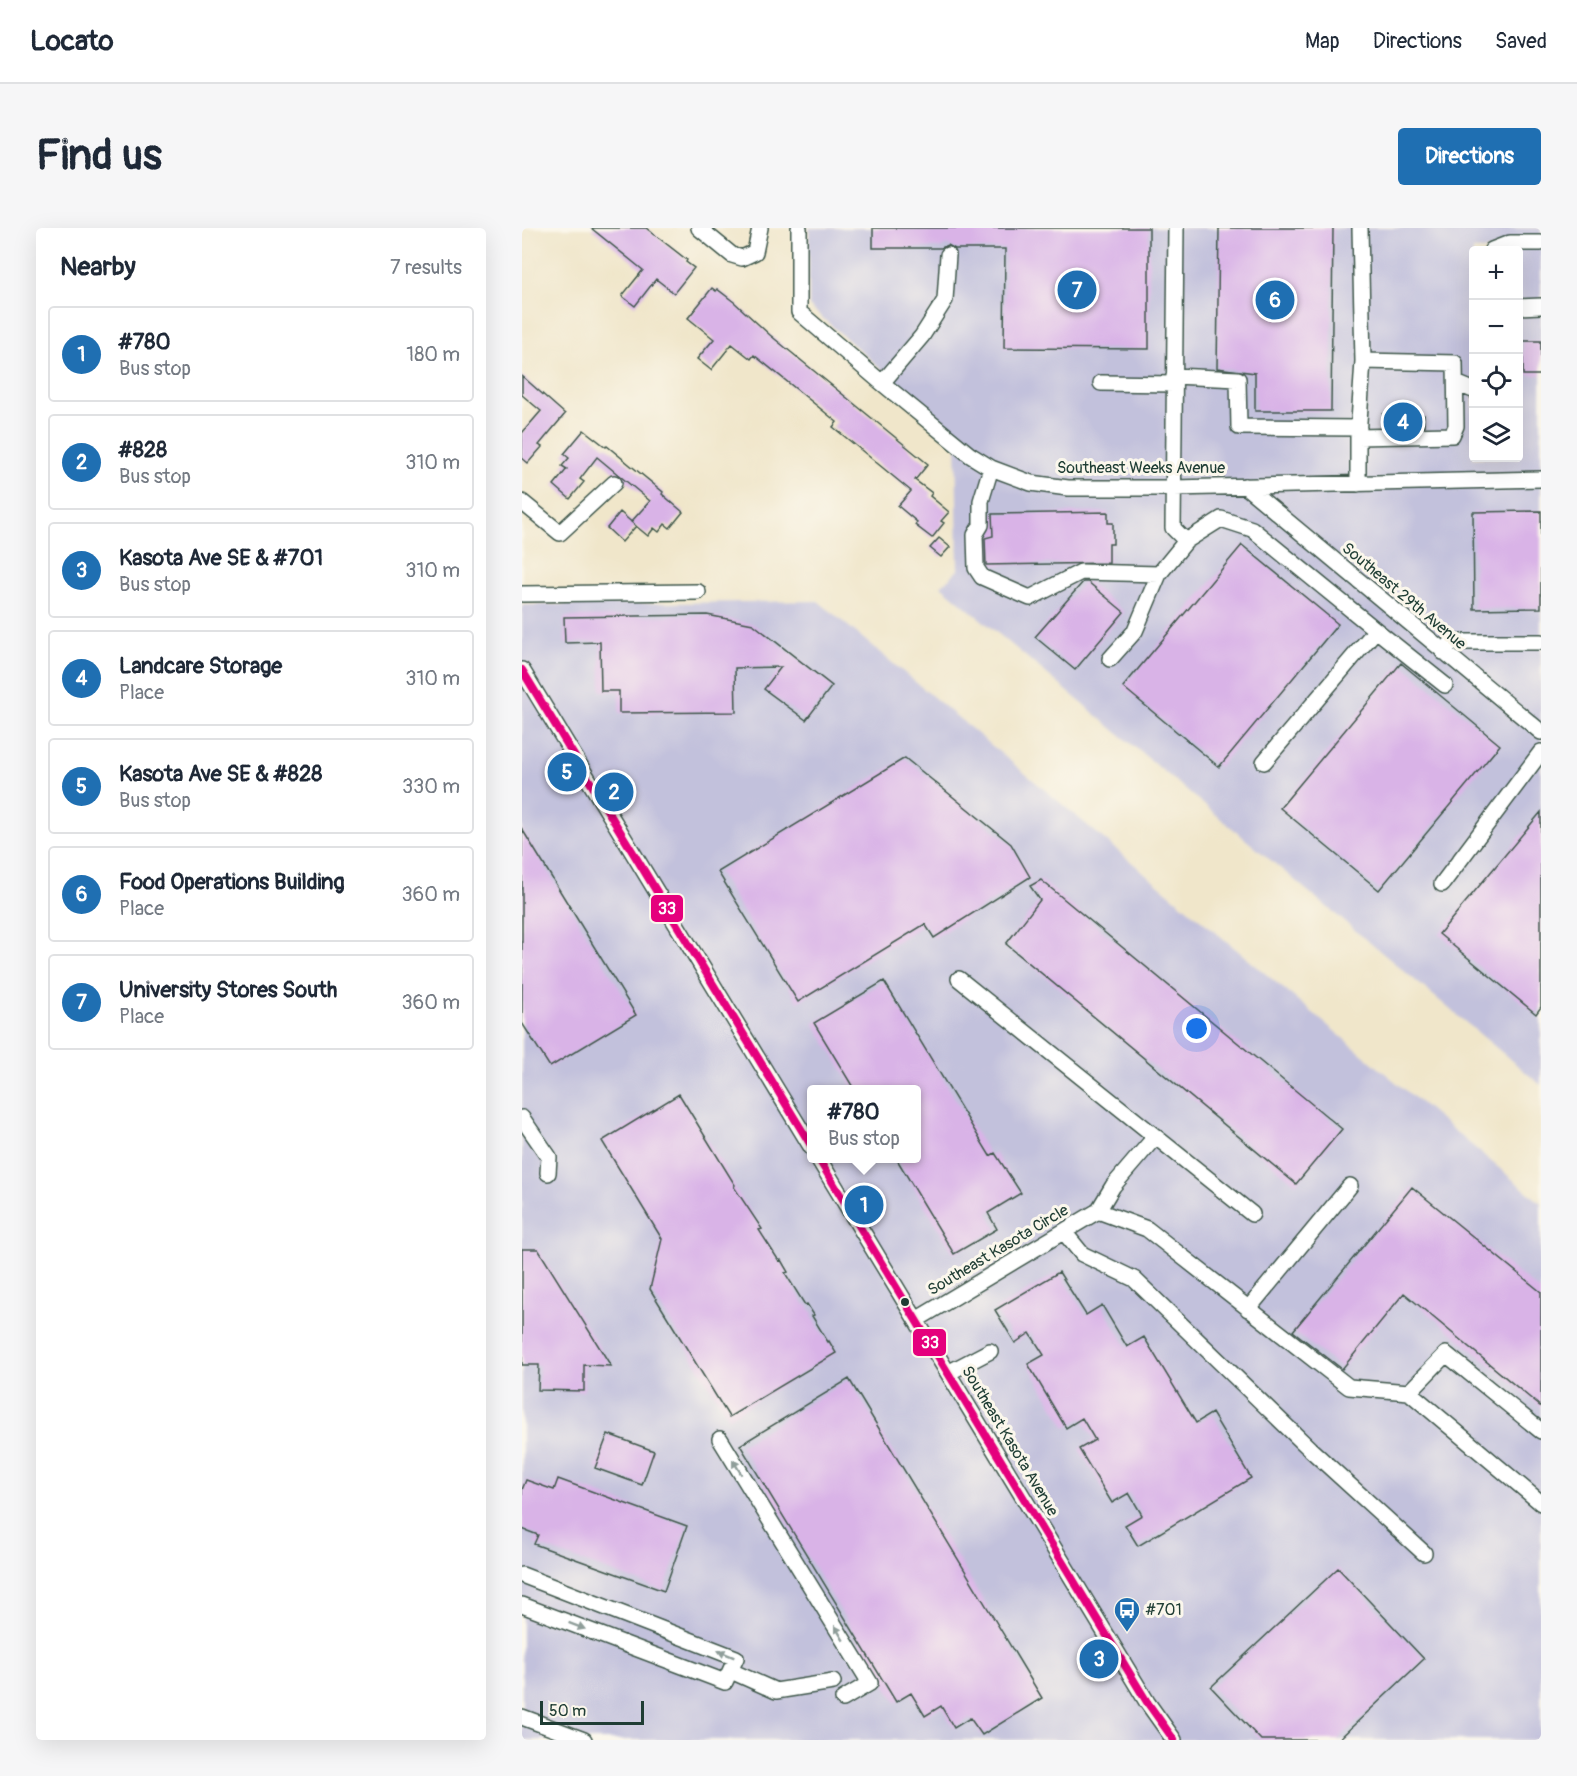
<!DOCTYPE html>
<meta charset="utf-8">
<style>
body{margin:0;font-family:Pangolin,sans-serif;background:#f6f6f7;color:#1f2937}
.controls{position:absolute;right:18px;top:18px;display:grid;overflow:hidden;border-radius:6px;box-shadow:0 6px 24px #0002}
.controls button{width:54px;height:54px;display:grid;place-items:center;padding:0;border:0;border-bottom:2px solid #e0e1e3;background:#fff;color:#1f2937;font:30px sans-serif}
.scale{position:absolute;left:18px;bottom:15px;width:104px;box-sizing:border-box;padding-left:6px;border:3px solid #1f3d34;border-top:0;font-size:16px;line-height:21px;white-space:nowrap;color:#1f3d34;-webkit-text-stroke:4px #fbf7ec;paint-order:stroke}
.you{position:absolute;left:675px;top:801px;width:21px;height:21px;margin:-15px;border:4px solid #fff;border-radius:50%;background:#1a73e8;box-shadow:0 0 0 9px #1a73e833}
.badge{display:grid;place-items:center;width:39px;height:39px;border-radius:50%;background:#1f6fb2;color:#fff;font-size:20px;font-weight:700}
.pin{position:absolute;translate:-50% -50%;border:3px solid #fff;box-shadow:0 2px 6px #0006}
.popup{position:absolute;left:285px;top:857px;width:114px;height:78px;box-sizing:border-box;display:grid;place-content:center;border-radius:6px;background:#fff;filter:drop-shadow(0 2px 4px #0005);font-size:20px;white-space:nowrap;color:#747a83}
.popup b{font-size:22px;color:#1f2937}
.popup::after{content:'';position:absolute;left:50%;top:100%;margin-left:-12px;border:12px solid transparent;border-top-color:#fff}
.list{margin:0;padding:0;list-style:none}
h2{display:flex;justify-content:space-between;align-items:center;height:78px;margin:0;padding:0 24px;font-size:26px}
h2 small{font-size:20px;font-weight:400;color:#747a83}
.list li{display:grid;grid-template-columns:39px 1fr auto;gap:18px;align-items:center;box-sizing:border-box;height:96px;margin:0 12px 12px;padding:0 12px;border:2px solid #e0e1e3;border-radius:6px}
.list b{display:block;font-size:22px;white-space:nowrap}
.list p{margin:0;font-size:20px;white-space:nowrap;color:#747a83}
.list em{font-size:20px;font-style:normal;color:#747a83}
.icon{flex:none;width:33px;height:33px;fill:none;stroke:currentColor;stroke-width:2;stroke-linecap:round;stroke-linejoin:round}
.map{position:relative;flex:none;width:1019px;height:1512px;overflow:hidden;border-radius:6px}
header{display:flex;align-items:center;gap:36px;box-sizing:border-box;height:84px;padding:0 30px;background:#fff;border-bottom:2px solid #e0e1e3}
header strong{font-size:28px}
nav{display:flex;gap:33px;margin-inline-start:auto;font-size:21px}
.intro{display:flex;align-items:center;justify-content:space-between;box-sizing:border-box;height:144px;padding:0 36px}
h1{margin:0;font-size:42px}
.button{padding:15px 27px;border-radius:6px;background:#1f6fb2;color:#fff;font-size:21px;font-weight:700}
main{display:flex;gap:36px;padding:0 36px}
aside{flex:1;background:#fff;border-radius:6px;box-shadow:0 6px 24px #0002}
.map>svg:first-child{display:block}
</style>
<header>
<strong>Locato</strong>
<nav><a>Map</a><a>Directions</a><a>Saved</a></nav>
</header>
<div class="intro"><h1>Find us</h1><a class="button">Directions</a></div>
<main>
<aside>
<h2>Nearby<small>7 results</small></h2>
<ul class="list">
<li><span class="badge">1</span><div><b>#780</b><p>Bus stop</p></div><em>180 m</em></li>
<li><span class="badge">2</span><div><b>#828</b><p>Bus stop</p></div><em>310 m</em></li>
<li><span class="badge">3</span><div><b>Kasota Ave SE &amp; #701</b><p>Bus stop</p></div><em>310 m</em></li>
<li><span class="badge">4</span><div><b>Landcare Storage</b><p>Place</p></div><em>310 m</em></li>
<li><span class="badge">5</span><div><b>Kasota Ave SE &amp; #828</b><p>Bus stop</p></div><em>330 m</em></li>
<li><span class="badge">6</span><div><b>Food Operations Building</b><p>Place</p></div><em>360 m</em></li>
<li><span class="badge">7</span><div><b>University Stores South</b><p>Place</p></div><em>360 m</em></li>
</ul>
</aside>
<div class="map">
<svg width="1019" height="1512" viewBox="0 0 1019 1512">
<rect width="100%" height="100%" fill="#fbf7ec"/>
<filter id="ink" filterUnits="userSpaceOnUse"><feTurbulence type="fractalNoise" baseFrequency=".0167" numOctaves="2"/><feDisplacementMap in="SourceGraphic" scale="12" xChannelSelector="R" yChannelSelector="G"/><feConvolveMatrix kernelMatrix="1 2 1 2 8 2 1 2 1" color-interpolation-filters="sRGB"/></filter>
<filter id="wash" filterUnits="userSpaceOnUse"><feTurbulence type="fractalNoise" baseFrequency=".008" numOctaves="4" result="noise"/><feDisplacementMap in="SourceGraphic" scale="24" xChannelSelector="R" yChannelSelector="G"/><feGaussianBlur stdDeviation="1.35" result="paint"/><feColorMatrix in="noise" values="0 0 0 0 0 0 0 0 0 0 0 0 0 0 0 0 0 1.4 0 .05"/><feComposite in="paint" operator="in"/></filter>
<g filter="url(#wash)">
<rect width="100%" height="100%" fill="#f0e6ca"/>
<!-- industrial -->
<path fill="#c2c1dc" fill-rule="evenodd" d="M287 0H1019V857L419 358 436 342 434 206 287 78ZM951 22H996V230H951Z
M296 373 1019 975V1512H0V377ZM290 862H394V930H290Z"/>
<g id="blocks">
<!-- building -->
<path fill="#d9b3e7" d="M69 0H124L165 32 164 34 172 40 152 65 134 51 113 78 100 68 121 42Z
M351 0H627V121L482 120 483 21H433L426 17 419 20H351Z
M697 0H811L809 183H733V145L695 140Z
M190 60 194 63 195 61 212 74 248 107 406 236 393 252 410 265 408 268 427 284 419 293 422 295 410 310 393 297 395 294 376 278 389 263 311 199 315 194 232 127 229 131 210 116 189 142 175 131 192 111 166 90Z
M1001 113H1019V147H1001Z
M0 148 43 186 17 217 20 219 6 235 0 230V205L19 183 0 167Z
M861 186 902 187V198L861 199Z
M62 202 84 219 85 218 141 264 140 266 161 284 148 300 143 296 137 304 132 300 126 308 109 294 128 273 75 229 58 251 62 254 48 271 32 257 45 241 40 238 47 230 42 226Z
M1019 283V380L952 381 951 284Z
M98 284 114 298 100 314 85 300Z
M586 284V295H591V316H587V335L464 337 463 310 471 308 470 286Z
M417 310 428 319 419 329 408 320Z
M720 317 816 396 697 539 601 459Z
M561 354H566L602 384 553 442 513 409Z
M185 387 231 396 310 458 284 492 242 461 259 439 213 440 214 484 97 485V463H79L78 414 43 415 42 389Z
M879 435 978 517 857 662 758 580Z
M383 530 489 616 508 649 412 710 403 696 276 774 196 644Z
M1019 584V779L1014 786 917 706Z
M0 601 114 787 28 839 0 795Z
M519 652 820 901 774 956 484 716 518 672 508 658Z
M362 753 468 928 473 925 499 965 466 985 475 1001 432 1026 374 930H394V861H332L292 795Z
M157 866 213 957 212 959 240 1001 237 1002 257 1033 259 1032 266 1044 263 1045 283 1077 285 1076 292 1087 290 1088 306 1114 307 1113 314 1125 207 1189 128 1061 140 1011 80 913Z
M890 959 1019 1064V1179L882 1065 820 1141 771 1103Z
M0 1021H16L89 1138 62 1137V1163L16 1162 17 1137H0Z
M537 1044 564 1087 580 1077 605 1119 622 1109 674 1195 690 1185 729 1250 616 1318 603 1297 620 1287 607 1265 590 1275 557 1221 573 1212 560 1190 544 1200 506 1136 522 1127 508 1105 493 1115 473 1082Z
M327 1151 520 1470 460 1507 448 1490 432 1500 419 1478 403 1488 389 1465 374 1474 218 1217Z
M86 1206 132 1223 120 1257 73 1240Z
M36 1251 165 1298 142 1363 12 1316 16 1307 0 1301V1262L4 1252 32 1262Z
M816 1340 902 1431 816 1512H739L689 1459Z"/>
</g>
</g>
<g filter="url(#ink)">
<use href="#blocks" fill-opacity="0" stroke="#3e564a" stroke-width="1.5"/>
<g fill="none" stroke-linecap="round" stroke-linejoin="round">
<!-- minor casing -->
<g stroke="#3e564a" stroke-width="18">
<path id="minor" d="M177 0 210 27 220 30 233 24 238 0
M277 0V84L360 155 448 227 469 240 509 255 546 260H652L1019 251
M970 22 988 15H1019
M996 79 1019 78
M652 148 716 151 717 199 837 200
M360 155 400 108 423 72 426 27
M579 155 652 156
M934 155 951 162
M836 209 930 207 934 198 933 135 841 133
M469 240 459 273V297L453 307 454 340 460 349 508 370 559 344 637 346 664 313 651 300 654 0
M836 256V209L841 133 838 0
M723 258 1019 504
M0 274 38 305 92 255
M664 313 699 291 730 301 854 402 742 534
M0 366 176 364
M854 402 923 457
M921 424 930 414H1019
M588 431 613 403 637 346
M0 442 290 920
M920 656 1019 524
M437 751 730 986
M0 890 27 929 26 945
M296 930 625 1474 652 1512
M576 983 625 1001 827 1159 887 1164 1019 1275
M542 1004 560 1026 612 1051 789 1222 902 1325
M726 1081 828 958
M394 1092 576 983 591 958 633 909
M426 1145 468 1123
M887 1164 924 1126 1019 1203
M198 1211 348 1455 321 1471
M0 1347 214 1430 203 1454 0 1377
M209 1443 254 1463 311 1454
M0 1489 62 1512"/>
</g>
<!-- minor -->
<use href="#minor" stroke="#fff" stroke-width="15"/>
<!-- bus-1 casing -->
<g stroke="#fbf7ec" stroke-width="12">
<path id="bus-1" d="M0 442 290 919
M296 930 625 1474 652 1512"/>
</g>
<!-- bus-1 -->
<use href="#bus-1" stroke="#e5007d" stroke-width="8"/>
</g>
<!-- one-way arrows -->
<defs><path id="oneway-solid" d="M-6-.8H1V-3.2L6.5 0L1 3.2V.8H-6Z" transform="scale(1.5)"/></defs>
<g fill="#8f9e9a">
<use href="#oneway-solid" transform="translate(215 1239) rotate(-121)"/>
<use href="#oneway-solid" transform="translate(55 1398) rotate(21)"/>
<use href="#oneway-solid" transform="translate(317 1405) rotate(-121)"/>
<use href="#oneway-solid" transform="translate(204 1426) rotate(-158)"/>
</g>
</g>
<!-- icons -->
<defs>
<g id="bus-pin" transform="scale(1.35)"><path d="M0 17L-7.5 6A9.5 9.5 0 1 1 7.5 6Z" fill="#1f6fb2" stroke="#fbf7ec"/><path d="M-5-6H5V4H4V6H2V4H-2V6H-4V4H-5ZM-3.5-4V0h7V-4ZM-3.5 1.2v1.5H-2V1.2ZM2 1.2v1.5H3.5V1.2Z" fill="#fff"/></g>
</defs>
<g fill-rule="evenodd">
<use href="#bus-pin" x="605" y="1382"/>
</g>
<!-- markers -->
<circle fill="#1f3d34" stroke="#fbf7ec" stroke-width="2" cx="383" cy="1074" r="5"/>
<g text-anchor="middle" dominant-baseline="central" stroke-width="6" stroke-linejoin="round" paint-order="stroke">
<!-- street labels -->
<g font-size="16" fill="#1f3d34" stroke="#fbf7ec">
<text x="619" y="240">Southeast Weeks Avenue</text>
<text transform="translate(882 368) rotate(40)">Southeast 29th Avenue</text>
<text transform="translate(476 1022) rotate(-31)">Southeast Kasota Circle</text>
<text transform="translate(488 1213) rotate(59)">Southeast Kasota Avenue</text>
</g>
<!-- poi labels -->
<g font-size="16" fill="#1f3d34" stroke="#fbf7ec" text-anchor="start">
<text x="624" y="1382">#701</text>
</g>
</g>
<g stroke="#fbf7ec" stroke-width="2">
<rect x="128" y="666" width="34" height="29" rx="6" fill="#e5007d"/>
<rect x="390" y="1100" width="35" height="29" rx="6" fill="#e5007d"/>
</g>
<g font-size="16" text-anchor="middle" font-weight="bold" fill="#fff">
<text x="145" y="686">33</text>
<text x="408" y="1120">33</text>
</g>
</svg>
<div class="controls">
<button>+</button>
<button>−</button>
<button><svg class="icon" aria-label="locate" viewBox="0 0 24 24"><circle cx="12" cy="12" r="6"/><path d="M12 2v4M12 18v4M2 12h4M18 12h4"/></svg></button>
<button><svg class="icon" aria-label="layers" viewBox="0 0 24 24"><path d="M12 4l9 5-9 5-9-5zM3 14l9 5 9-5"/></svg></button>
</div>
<div class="scale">50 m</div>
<div class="you"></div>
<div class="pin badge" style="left:342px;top:977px">1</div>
<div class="popup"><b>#780</b>Bus stop</div>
<div class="pin badge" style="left:92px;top:564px">2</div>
<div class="pin badge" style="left:577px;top:1431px">3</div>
<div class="pin badge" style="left:881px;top:194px">4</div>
<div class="pin badge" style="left:45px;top:544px">5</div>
<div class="pin badge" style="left:753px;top:72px">6</div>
<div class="pin badge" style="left:555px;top:62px">7</div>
</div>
</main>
